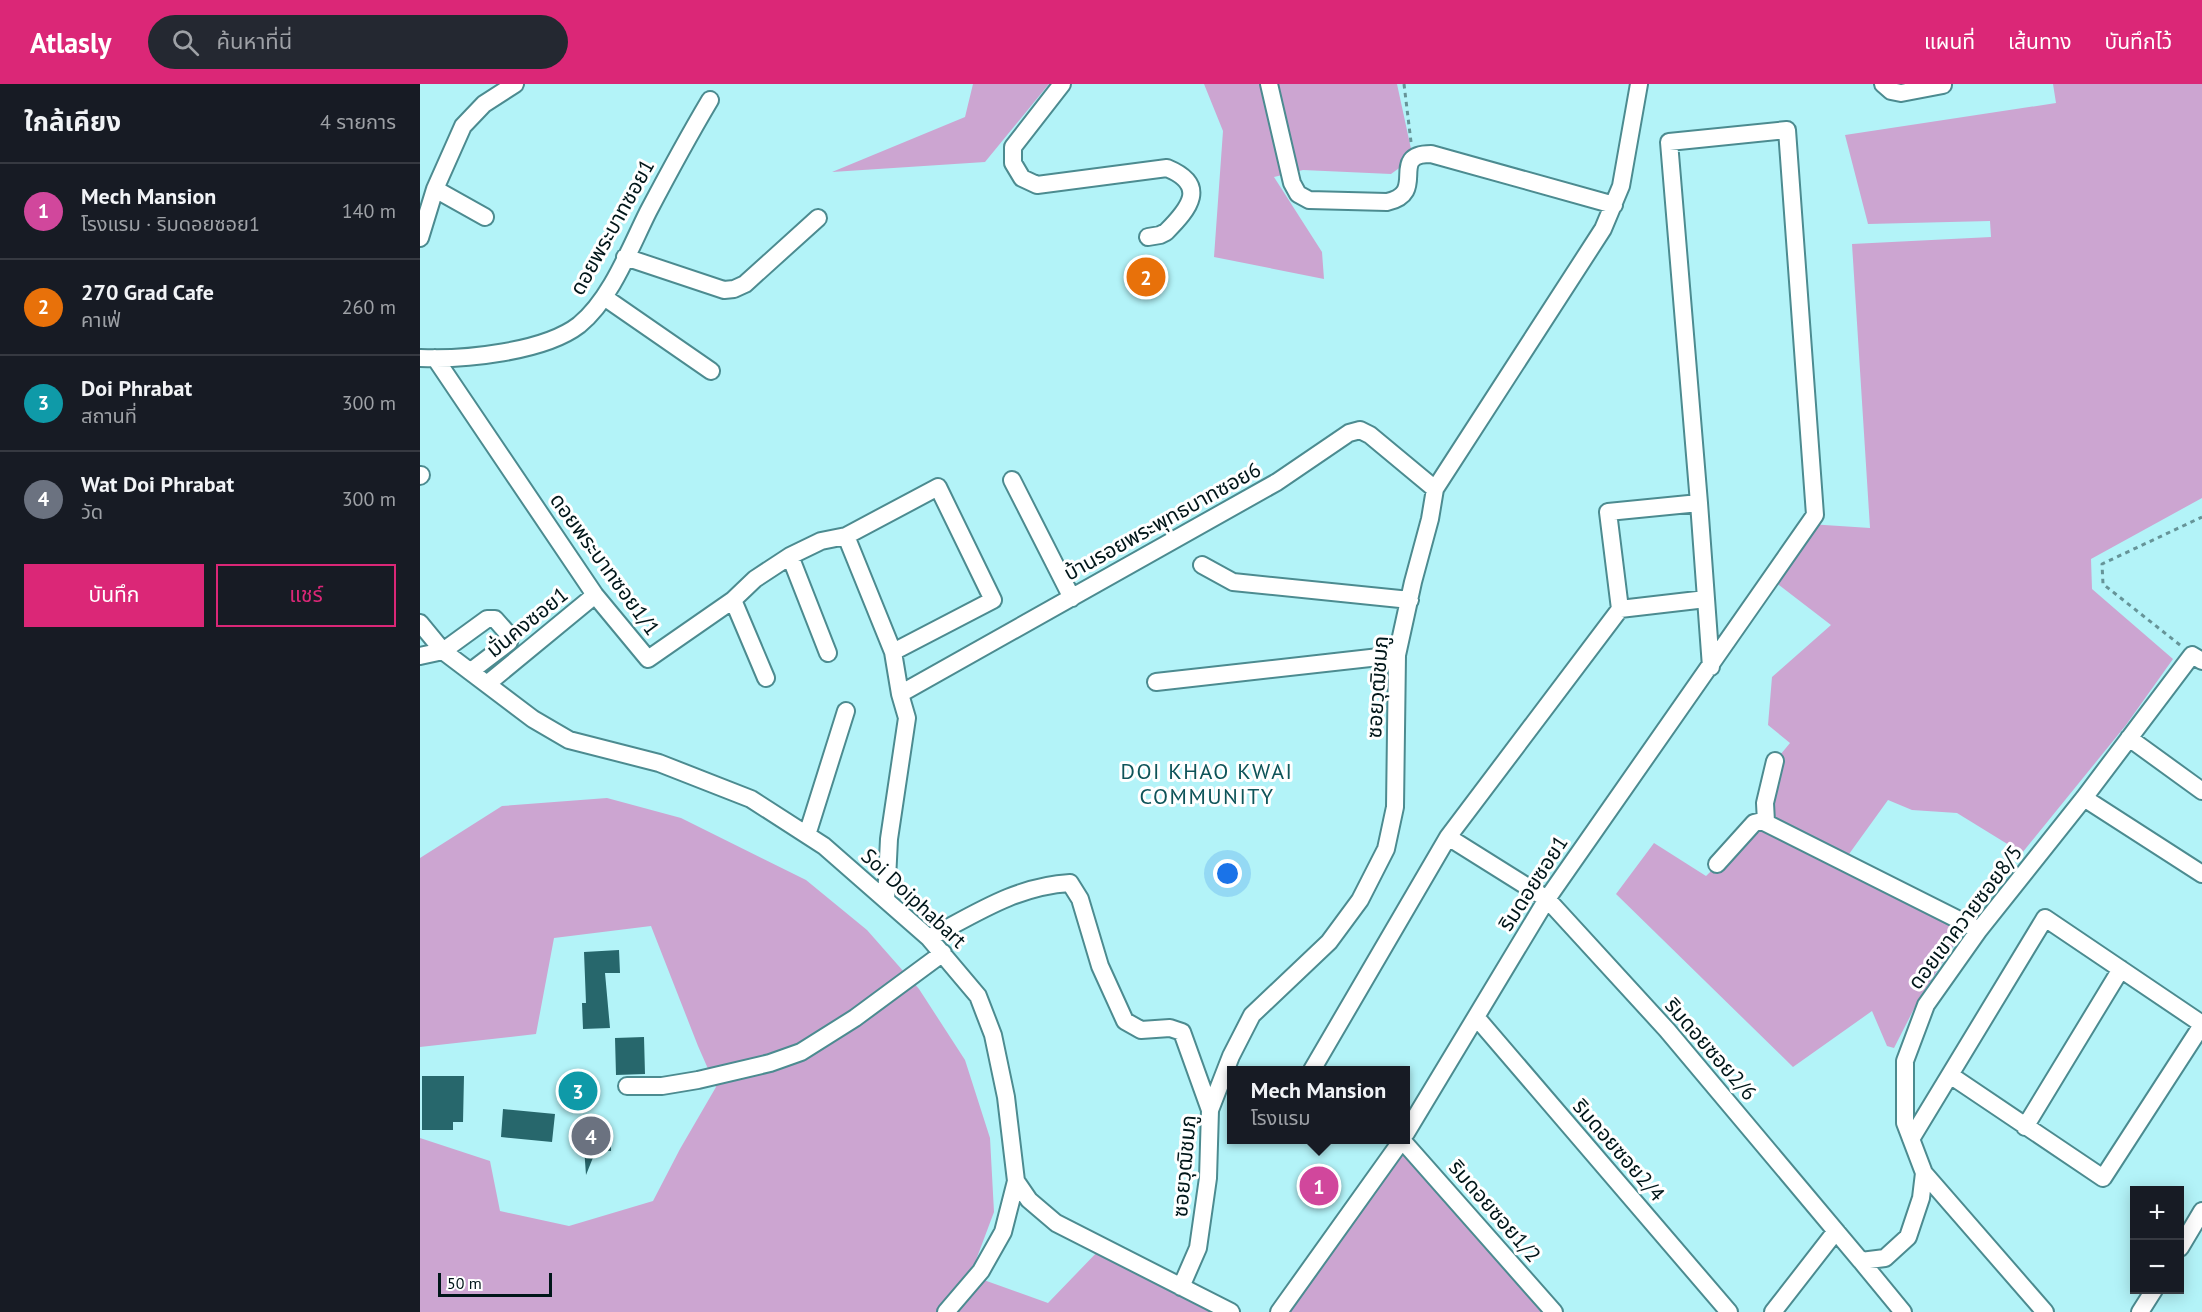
<!DOCTYPE html>
<html lang="th">
<meta charset="utf-8">
<style>
body{margin:0;font-family:"PT Sans","Noto Sans Thai",sans-serif;background:#242831;color:#f1f3f6}
.controls{position:absolute;right:18px;bottom:18px;display:grid;overflow:hidden;border-radius:0px;box-shadow:0 3px 15px #0003}
.controls button{width:54px;height:54px;display:grid;place-items:center;padding:0;border:0;border-bottom:2px solid #363941;background:#171b24;color:#f1f3f6;font:30px sans-serif}
.scale{position:absolute;left:18px;bottom:15px;width:114px;box-sizing:border-box;padding-left:6px;border:3px solid #001619;border-top:0;font-size:16px;line-height:21px;white-space:nowrap;color:#001619;-webkit-text-stroke:4px #fff;paint-order:stroke}
.you{position:absolute;left:808px;top:790px;width:21px;height:21px;margin:-15px;border:4px solid #fff;border-radius:50%;background:#1a73e8;box-shadow:0 0 0 9px #1a73e833}
.badge{display:grid;place-items:center;width:39px;height:39px;border-radius:50%;background:#db2777;color:#fff;font-size:20px;font-weight:700}
.pin{position:absolute;translate:-50% -50%;border:3px solid #fff;box-shadow:0 2px 6px #0006}
.popup{position:absolute;left:807px;top:982px;width:183px;height:78px;box-sizing:border-box;display:grid;place-content:center;border-radius:0px;background:#171b24;filter:drop-shadow(0 2px 4px #0005);font-size:20px;white-space:nowrap;color:#9ea1a6}
.popup b{font-size:22px;color:#f1f3f6}
.popup::after{content:'';position:absolute;left:50%;top:100%;margin-left:-12px;border:12px solid transparent;border-top-color:#171b24}
.list{margin:0;padding:0;list-style:none}
h2{display:flex;justify-content:space-between;align-items:center;height:78px;margin:0;padding:0 24px;font-size:26px}
h2 small{font-size:20px;font-weight:400;color:#9ea1a6}
.list li{display:grid;grid-template-columns:39px 1fr auto;gap:18px;align-items:center;box-sizing:border-box;height:96px;padding:0 24px;border-top:2px solid #363941}
.list b{display:block;font-size:22px;white-space:nowrap}
.list p{margin:0;font-size:20px;white-space:nowrap;color:#9ea1a6}
.list em{font-size:20px;font-style:normal;color:#9ea1a6}
.actions{display:flex;gap:12px;padding:18px 24px}
.actions a{flex:1;padding:14px 0;border:2px solid #db2777;border-radius:0px;text-align:center;font-size:21px;color:#db2777}
.actions .main{background:#db2777;color:#fff}
.icon{flex:none;width:33px;height:33px;fill:none;stroke:currentColor;stroke-width:2;stroke-linecap:round;stroke-linejoin:round}
.map{position:relative;flex:none;width:1782px;height:1228px;overflow:hidden}
header{display:flex;align-items:center;gap:36px;box-sizing:border-box;height:84px;padding:0 30px;background:#db2777;color:#fff}
header strong{font-size:28px}
nav{display:flex;gap:33px;margin-inline-start:auto;font-size:21px}
.search{width:420px;height:54px;background:#242831;display:flex;align-items:center;gap:15px;box-sizing:border-box;padding:0 21px;border-radius:33px;color:#9ea1a6;font-size:22px}
main{display:flex}
aside{flex:1;background:#171b24}
.map>svg:first-child{display:block}
</style>
<header>
<strong>Atlasly</strong>
<div class="search"><svg class="icon" aria-label="search" viewBox="0 0 24 24"><circle cx="10" cy="10" r="6"/><path d="M15 15l6 6"/></svg>ค้นหาที่นี่</div>
<nav><a>แผนที่</a><a>เส้นทาง</a><a>บันทึกไว้</a></nav>
</header>
<main>
<aside>
<h2>ใกล้เคียง<small>4 รายการ</small></h2>
<ul class="list">
<li><span class="badge" style="background:#d1479c">1</span><div><b>Mech Mansion</b><p>โรงแรม · ริมดอยซอย1</p></div><em>140 m</em></li>
<li><span class="badge" style="background:#e8710a">2</span><div><b>270 Grad Cafe</b><p>คาเฟ่</p></div><em>260 m</em></li>
<li><span class="badge" style="background:#0f9aa8">3</span><div><b>Doi Phrabat</b><p>สถานที่</p></div><em>300 m</em></li>
<li><span class="badge" style="background:#6b7280">4</span><div><b>Wat Doi Phrabat</b><p>วัด</p></div><em>300 m</em></li>
</ul>
<div class="actions"><a class="main">บันทึก</a><a>แชร์</a></div>
</aside>
<div class="map">
<svg width="1782" height="1228" viewBox="0 0 1782 1228">
<rect width="100%" height="100%" fill="#b3f3f8"/>
<!-- green -->
<path fill="#cca5d1" d="M553 0H629L565 78 412 88 545 33Z
M784 0H977L993 74 971 90 883 86 854 93 902 168 904 195 794 173 803 47Z
M1633 0H1782V414L1671 475 1672 505 1753 575 1706 641 1602 769 1537 729 1492 726 1468 716 1424 777 1346 738 1355 677 1370 659 1348 641 1352 593 1411 541 1351 495 1389 440 1450 444 1432 160 1571 153 1570 137 1448 140 1425 51 1636 19Z
M187 714 261 734 386 796 447 846 499 905 545 976 570 1054 574 1128 544 1208 527 1228H0V1054L70 1077 80 1127 149 1142 233 1117 260 1065 296 1003 278 962 231 842 134 854 116 950 0 963V774L82 722Z
M1337 743 1544 846 1500 913 1474 964 1467 962 1452 927 1373 983 1196 810 1234 759 1286 792Z
M982 1056 1134 1228H859Z
M683 1162 811 1228H529L561 1195 628 1219Z"/>
<!-- building -->
<path fill="#27676c" d="M199 866 200 889H185L190 944 163 945 162 919H166L164 868Z
M224 953 225 990 196 991 195 954Z
M2 992H44L43 1038H33V1046H2Z
M83 1025 135 1030 132 1058 81 1053Z
M157 1038 187 1039 186 1049 191 1050V1067L176 1066 166 1091 164 1063H155Z"/>
<g fill="none" stroke-linecap="round" stroke-linejoin="round">
<!-- minor casing -->
<g stroke="#4c8b90" stroke-width="20">
<path id="minor" d="M642 0 593 63V79L602 94 617 101 747 84C788 101 770 124 746 148L740 151 728 153
M849 0 872 99 878 110 889 116 967 118C1009 109 967 70 1011 70L1194 121
M1463 0 1471 7 1481 9 1523 1
M15 105 65 133
M0 154 15 105 43 42 64 20 95 0
M205 173 304 206 314 205 325 200 398 134
M184 213 291 287
M0 274C44 276 124 268 159 241 191 215 210 164 228 128 248 90 268 53 290 16
M15 274 175 511 228 575 313 516 335 495 370 472 401 457 426 452 518 403 573 516 473 568
M0 392 1 391
M592 396 652 514
M426 452 473 568 480 610 487 634 469 755 466 816
M370 472 408 569
M782 481 813 498 990 516
M313 516 346 594
M1200 525 1286 515
M0 539 23 567 113 635 149 656 239 679 331 715 404 762 509 854 558 912 573 951 586 1013 596 1097 609 1116 636 1139 811 1228
M0 572 23 567 67 535H75L90 552 89 558 51 587
M736 598 977 571
M67 600 175 511
M480 610 857 398 929 349 940 346 950 351 1015 405
M1709 654 1782 707
M1664 714 1782 790
M1346 738 1345 719 1355 677
M387 751 426 627
M1028 753 1127 815 1247 946 1441 1177 1465 1174 1488 1153 1501 1114 1504 1089
M1297 780 1334 739 1342 737 1559 846
M509 854C555 830 596 802 650 799L660 815 680 882 705 937 721 946 750 944 762 948 790 1026
M1056 933 1309 1228
M892 986 1028 753 1200 525 1188 428 1279 419
M1530 991 1683 1094 1782 941
M207 1002H242L278 996 350 979 381 968 435 934 523 869
M1605 1043 1701 885
M986 1049 1127 815 1395 431 1367 46 1249 58 1279 419 1291 583
M1491 1055 1625 834 1782 940
M982 1056 1134 1228
M1760 1164 1782 1127
M1441 1177 1483 1228
M761 1203 778 1164 788 1094 790 1026 811 972 832 931 909 858 940 816 966 765 975 723 977 571 993 498 1010 435 1015 405 1183 145 1201 102 1219 0
M526 1228 561 1187 583 1148 596 1097
M859 1228 982 1056
M1353 1228 1416 1147
M1625 1228 1504 1089 1485 1039V977L1506 921 1559 846 1664 714 1772 571 1782 577
M1720 1228 1734 1206"/>
</g>
<!-- path -->
<path stroke="#669498" stroke-width="3" stroke-dasharray="4.5 4.5" stroke-linecap="butt" d="M984 0 991 58
M1760 561 1683 500 1682 480 1782 433"/>
<!-- minor -->
<use href="#minor" stroke="#fff" stroke-width="16"/>
</g>
<g text-anchor="middle" dominant-baseline="central" stroke-width="6" stroke-linejoin="round" paint-order="stroke">
<!-- street labels -->
<g font-size="21" fill="#001619" stroke="#fff">
<text transform="translate(192 143) rotate(-61)">ดอยพระบาทซอย1</text>
<text transform="translate(742 437) rotate(-29)">บ้านรอยพระพุทธบาทซอย6</text>
<text transform="translate(185 480) rotate(54)">ดอยพระบาทซอย1/1</text>
<text transform="translate(107 538) rotate(-39)">มั่นคงซอย1</text>
<text transform="translate(957 603) rotate(-86)">ซอยวุฒิชมภู</text>
<text transform="translate(1113 799) rotate(-57)">ริมดอยซอย1</text>
<text transform="translate(494 814) rotate(43)">Soi Doiphabart</text>
<text transform="translate(1545 833) rotate(-53)">ดอยเขาควายซอย8/5</text>
<text transform="translate(1291 965) rotate(49)">ริมดอยซอย2/6</text>
<text transform="translate(1199 1066) rotate(49)">ริมดอยซอย2/4</text>
<text transform="translate(764 1082) rotate(-85)">ซอยวุฒิชมภู</text>
<text transform="translate(1075 1127) rotate(49)">ริมดอยซอย1/2</text>
</g>
<!-- neighbourhood labels -->
<g font-size="22" letter-spacing="1.5" fill="#0e5459" stroke="#fff">
<text x="787" y="687">DOI KHAO KWAI<tspan x="787" dy="25">COMMUNITY</tspan></text>
</g>
</g>
</svg>
<div class="controls">
<button>+</button>
<button>−</button>
</div>
<div class="scale">50 m</div>
<div class="you"></div>
<div class="pin badge" style="left:899px;top:1102px;background:#d1479c">1</div>
<div class="popup"><b>Mech Mansion</b>โรงแรม</div>
<div class="pin badge" style="left:726px;top:193px;background:#e8710a">2</div>
<div class="pin badge" style="left:158px;top:1007px;background:#0f9aa8">3</div>
<div class="pin badge" style="left:171px;top:1052px;background:#6b7280">4</div>
</div>
</main>
